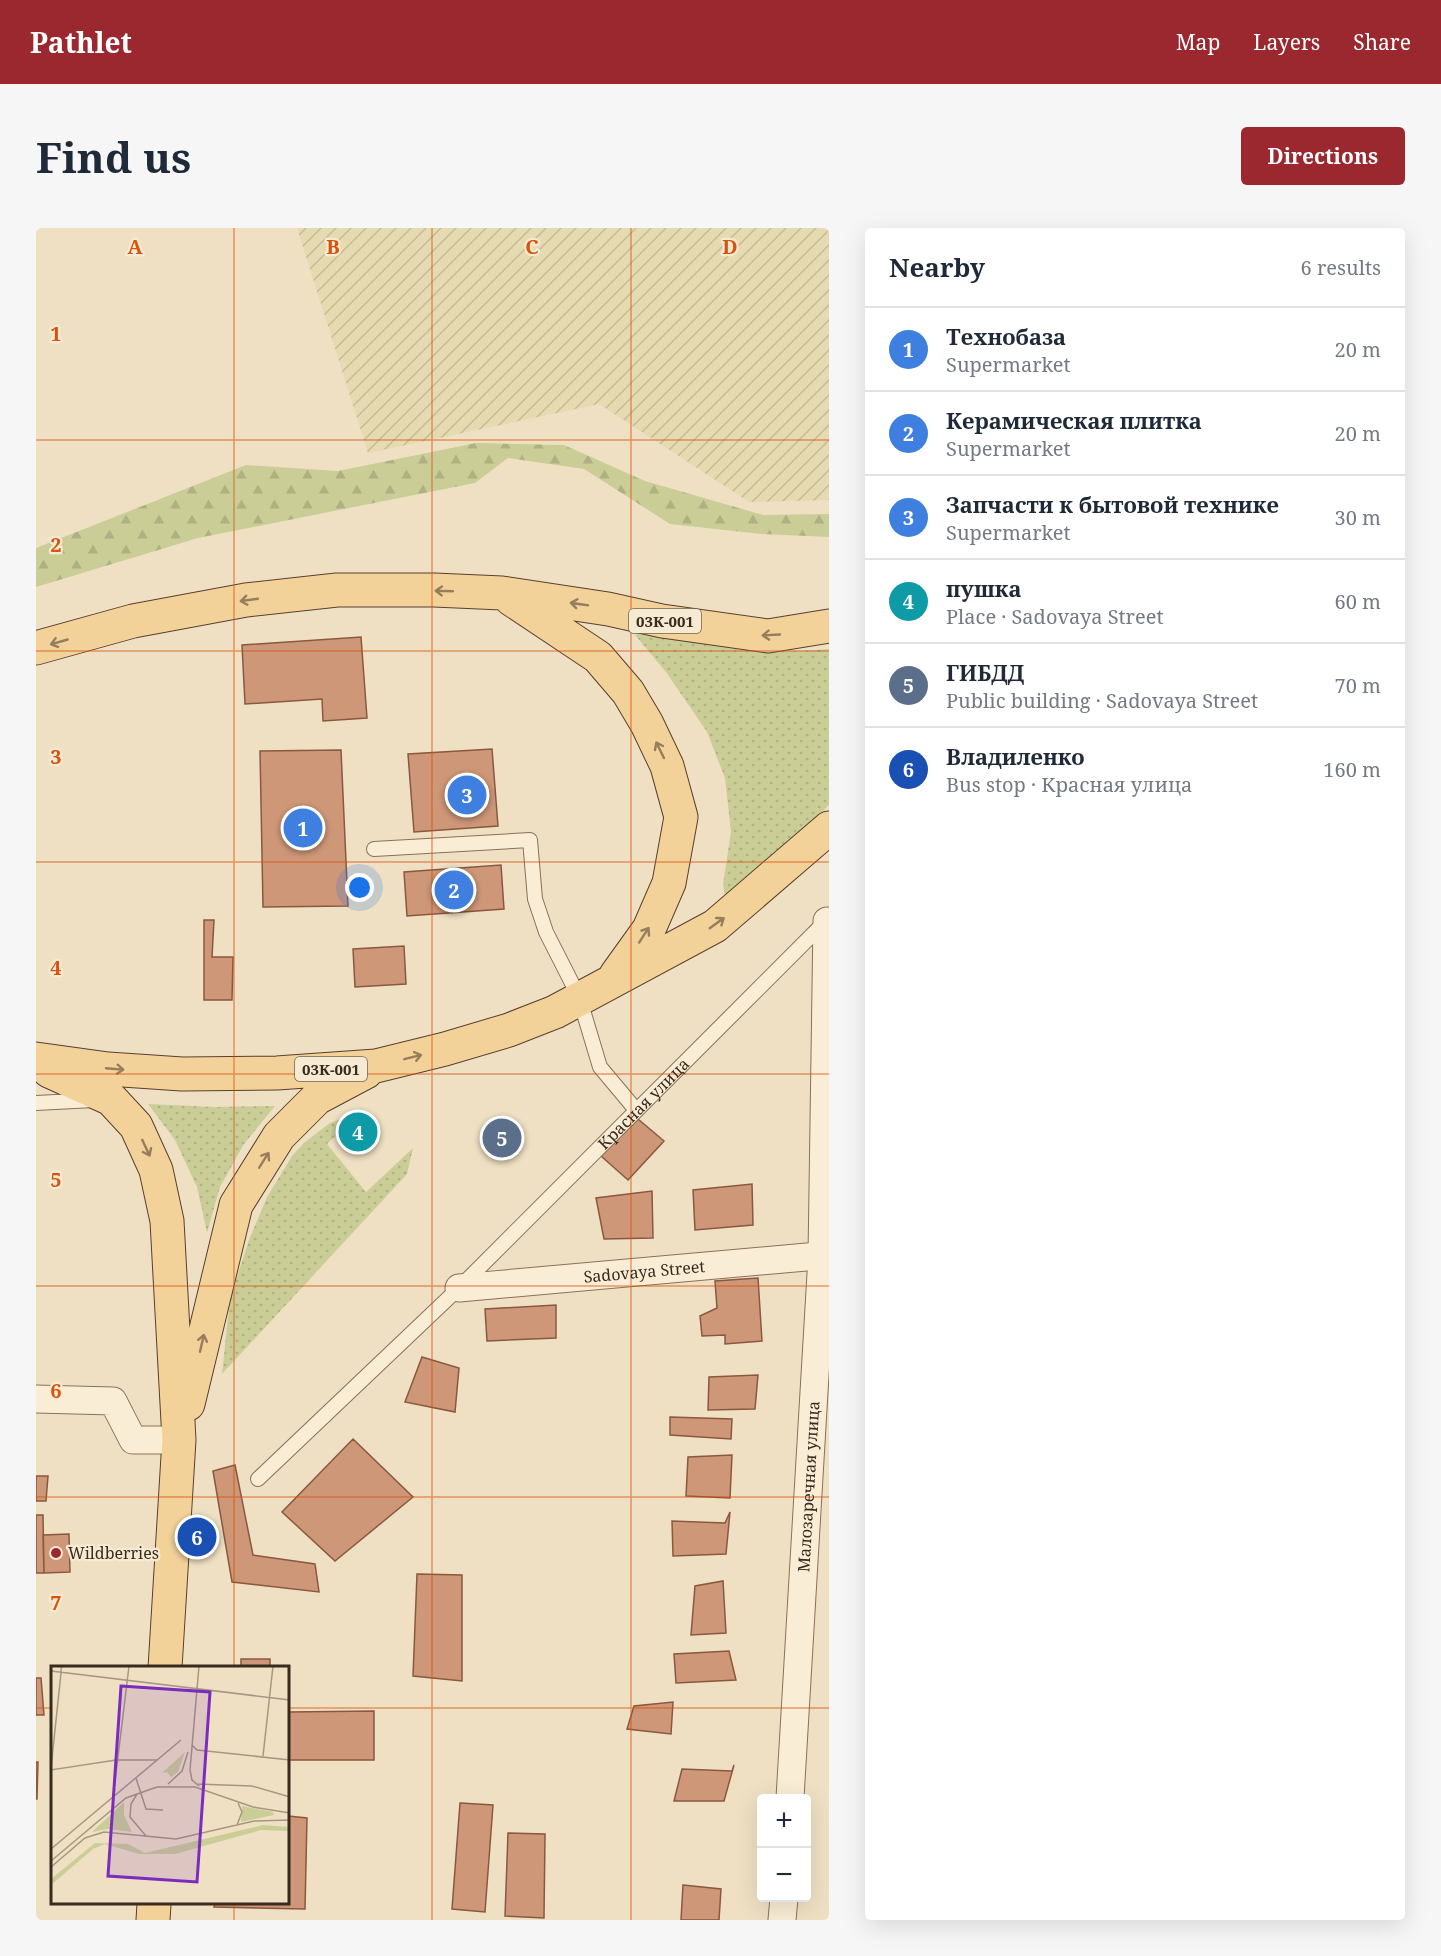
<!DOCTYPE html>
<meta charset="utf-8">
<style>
body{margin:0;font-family:"Noto Serif",serif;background:#f6f6f7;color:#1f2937}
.controls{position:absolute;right:18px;bottom:18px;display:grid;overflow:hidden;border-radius:6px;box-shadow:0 6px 24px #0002}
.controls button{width:54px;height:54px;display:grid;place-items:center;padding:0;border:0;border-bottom:2px solid #e0e1e3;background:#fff;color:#1f2937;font:30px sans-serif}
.you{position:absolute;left:324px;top:660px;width:21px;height:21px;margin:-15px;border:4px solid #fff;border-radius:50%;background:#1a73e8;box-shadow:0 0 0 9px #1a73e833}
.badge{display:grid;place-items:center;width:39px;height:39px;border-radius:50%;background:#9b282f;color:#fff;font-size:20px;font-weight:700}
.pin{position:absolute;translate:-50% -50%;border:3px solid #fff;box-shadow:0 2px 6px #0006}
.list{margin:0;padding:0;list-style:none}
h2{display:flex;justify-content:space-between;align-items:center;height:78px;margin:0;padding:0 24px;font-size:26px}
h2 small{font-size:20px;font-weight:400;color:#747a83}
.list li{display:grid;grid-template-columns:39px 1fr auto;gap:18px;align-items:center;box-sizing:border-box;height:84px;padding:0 24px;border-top:2px solid #e0e1e3}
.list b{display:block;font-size:22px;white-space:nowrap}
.list p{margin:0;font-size:20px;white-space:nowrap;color:#747a83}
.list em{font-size:20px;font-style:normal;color:#747a83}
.map{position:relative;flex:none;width:793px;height:1692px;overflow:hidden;border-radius:6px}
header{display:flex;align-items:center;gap:36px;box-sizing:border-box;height:84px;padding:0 30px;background:#9b282f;color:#fff}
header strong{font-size:28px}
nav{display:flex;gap:33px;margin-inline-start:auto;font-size:21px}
.intro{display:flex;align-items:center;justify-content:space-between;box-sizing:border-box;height:144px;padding:0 36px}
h1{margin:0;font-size:42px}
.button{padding:15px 27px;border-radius:6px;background:#9b282f;color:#fff;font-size:21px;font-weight:700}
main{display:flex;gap:36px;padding:0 36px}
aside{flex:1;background:#fff;border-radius:6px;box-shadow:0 6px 24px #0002}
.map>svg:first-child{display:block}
</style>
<header>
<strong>Pathlet</strong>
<nav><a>Map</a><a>Layers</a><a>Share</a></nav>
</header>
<div class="intro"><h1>Find us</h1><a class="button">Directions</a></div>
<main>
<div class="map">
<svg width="793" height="1692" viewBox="0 0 793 1692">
<defs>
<pattern id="farmland-furrows" width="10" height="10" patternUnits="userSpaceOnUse" patternTransform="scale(1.5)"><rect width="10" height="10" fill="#e5dab0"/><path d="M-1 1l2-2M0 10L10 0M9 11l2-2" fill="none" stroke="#c5bb97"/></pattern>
<pattern id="grass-dots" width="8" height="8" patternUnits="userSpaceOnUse" patternTransform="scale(1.5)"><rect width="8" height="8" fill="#cace96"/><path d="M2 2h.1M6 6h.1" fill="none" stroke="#aeb181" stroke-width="1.8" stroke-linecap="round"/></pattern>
<pattern id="forest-firs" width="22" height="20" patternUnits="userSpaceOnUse" patternTransform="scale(1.5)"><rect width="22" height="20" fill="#cace96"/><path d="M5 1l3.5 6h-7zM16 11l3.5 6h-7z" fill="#aeb181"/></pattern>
</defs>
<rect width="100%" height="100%" fill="#efe0c3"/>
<!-- farmland -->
<path fill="url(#farmland-furrows)" d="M261 0H793V272L713 274 563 176 332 225Z"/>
<!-- grass -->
<path fill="url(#grass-dots)" d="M615 402 684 418 761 423 793 421V577L697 673 689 668 687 656 695 604 689 550 671 504 630 444 599 407Z
M112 876 179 879 239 878 208 916 184 959 171 1005 161 959 139 912Z
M325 883 291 916 330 964 377 920 371 946 186 1146 194 1070 213 1012 231 969 256 928 269 914 294 895Z"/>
<!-- forest -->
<path fill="url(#forest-firs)" d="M440 215 528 217 609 253 727 287 793 286V309L725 306 634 296 548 241 472 230 439 255 162 310 0 359V320L210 237 302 243Z"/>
<!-- building -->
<path fill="#ce9778" stroke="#8a583e" stroke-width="1.5" d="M325 409 331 490 287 493 286 471 209 476 206 417Z
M456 521 462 598 378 604 372 526Z
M305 522 312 678 227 679 224 523Z
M465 637 468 681 371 688 368 644Z
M168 692H178L176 729H197L196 772H168Z
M368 718 370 756 319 759 317 721Z
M602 891 628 913 592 952 565 928Z
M716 956 717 997 659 1002 657 962Z
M616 963 617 1010 568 1011 560 970Z
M722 1050 726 1113 689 1116V1107L666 1108 664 1088 681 1080 679 1053Z
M520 1077V1110L451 1113 449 1081Z
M386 1129 423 1140 419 1184 369 1174Z
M722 1147 719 1181 672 1182 673 1149Z
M634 1189 696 1191 695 1211 634 1207Z
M317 1211 377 1269 299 1333 246 1284Z
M696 1227 694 1270 650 1268 652 1229Z
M199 1237 217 1327 279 1336 283 1364 196 1354 177 1243Z
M0 1248H12L10 1273H0Z
M694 1284 690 1326 637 1328 636 1293 689 1295Z
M0 1287H7L8 1345H0Z
M33 1306 34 1344 8 1345 7 1307Z
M381 1346 426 1347V1453L377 1448Z
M687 1353 690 1405 655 1407 659 1358Z
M693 1423 700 1452 640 1455 638 1426Z
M205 1431H234V1440H205Z
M0 1450H5L8 1487H0Z
M637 1474 635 1506 591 1501 598 1478Z
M338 1483V1532H252V1484Z
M0 1534H2L1 1571H0Z
M698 1537 688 1573H638L646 1541 696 1543Z
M424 1575 457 1577 449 1684 416 1681Z
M252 1588 271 1590 269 1681 178 1679 179 1676H252Z
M472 1605 509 1606 508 1690 469 1688Z
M647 1657 685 1661 683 1692H645Z"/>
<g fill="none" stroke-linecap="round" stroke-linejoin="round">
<!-- service casing -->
<g stroke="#8a7059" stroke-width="16">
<g id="service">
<path d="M338 621 494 612 499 671 510 704 543 769 564 839 600 882"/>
<path d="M0 875 58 872"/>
<path id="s1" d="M222 1251 423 1060 789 694"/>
</g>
</g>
<!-- minor casing -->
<g stroke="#8a7059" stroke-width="29">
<g id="minor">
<path id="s2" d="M423 1060 793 1027"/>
<path d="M0 1171 77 1173 97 1212H143"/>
<path id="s3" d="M754 1570 786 1029 791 693"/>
<path d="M746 1692 748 1670"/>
</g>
</g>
<!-- primary casing -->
<g stroke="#583f2e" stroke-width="35">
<path id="primary" d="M475 371 562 429 592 464 611 496 631 538 645 589 633 655 613 701 580 747
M0 420 97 393 210 372 301 362H398L466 365 572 381 626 393 732 408 793 398
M0 831 72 841 146 846 241 845 340 838 409 821 473 802 519 784 679 698 793 600
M13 843 75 871 100 898 120 942 131 993 143 1212 129 1440
M152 1176 200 977 243 908 281 870 330 844
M117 1692 118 1676"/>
</g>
<!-- service -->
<use href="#service" stroke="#faedd6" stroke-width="14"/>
<!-- minor -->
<use href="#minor" stroke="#faedd6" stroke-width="27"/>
<!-- primary -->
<use href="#primary" stroke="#f3d29a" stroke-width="33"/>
</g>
<!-- one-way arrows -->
<defs><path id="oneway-shaft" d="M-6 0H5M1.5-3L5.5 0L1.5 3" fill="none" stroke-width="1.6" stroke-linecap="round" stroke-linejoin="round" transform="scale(1.5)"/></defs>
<g stroke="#967e5c">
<use href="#oneway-shaft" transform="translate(408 363) rotate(-178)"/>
<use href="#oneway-shaft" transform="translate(213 372) rotate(172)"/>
<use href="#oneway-shaft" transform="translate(543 376) rotate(-172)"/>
<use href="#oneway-shaft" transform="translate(735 407) rotate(177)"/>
<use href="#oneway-shaft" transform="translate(23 414) rotate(164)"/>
<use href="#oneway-shaft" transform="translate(624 522) rotate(-116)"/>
<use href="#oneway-shaft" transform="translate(681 695) rotate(-36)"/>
<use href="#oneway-shaft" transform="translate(608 707) rotate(-57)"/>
<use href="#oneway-shaft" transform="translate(377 829) rotate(-14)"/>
<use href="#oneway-shaft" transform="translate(79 841) rotate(5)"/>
<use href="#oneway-shaft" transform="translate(110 920) rotate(65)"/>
<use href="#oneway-shaft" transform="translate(228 932) rotate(-58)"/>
<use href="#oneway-shaft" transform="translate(166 1115) rotate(-77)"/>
</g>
<!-- grid -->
<path fill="none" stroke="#d6540e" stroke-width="1.5" stroke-opacity="0.55" d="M198 0V1440M396 0V1692M595 0V1692M0 212H793M0 423H793M0 634H793M0 846H793M0 1058H793M0 1269H793M0 1480H16M252 1480H793M198 1676V1692"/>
<!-- markers -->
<circle fill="#9b282f" stroke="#f6ead3" stroke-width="2" cx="20" cy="1325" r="6"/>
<g text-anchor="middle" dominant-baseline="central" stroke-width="4.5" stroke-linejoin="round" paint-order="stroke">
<!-- shield labels -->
<g fill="#f6ead3" stroke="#726454" stroke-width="1.5">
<rect x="593" y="381" width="72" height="24" rx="4.5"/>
<rect x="259" y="829" width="72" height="24" rx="4.5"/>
</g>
<g font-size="15" font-weight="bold" fill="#392a1e">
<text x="629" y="393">03К-001</text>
<text x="295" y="841">03К-001</text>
</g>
<!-- street labels -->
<g font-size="16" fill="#392a1e" stroke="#f6ead3">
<text stroke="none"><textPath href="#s1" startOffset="538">Красная улица</textPath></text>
<text stroke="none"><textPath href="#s2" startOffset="186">Sadovaya Street</textPath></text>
<text stroke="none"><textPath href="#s3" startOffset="312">Малозаречная улица</textPath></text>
</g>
<!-- poi labels -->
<g font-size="16" fill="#392a1e" stroke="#f6ead3" text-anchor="start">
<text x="32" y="1325">Wildberries</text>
</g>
</g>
<!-- overview -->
<g transform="translate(15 1438)">
<rect width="238" height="238" fill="#efe0c3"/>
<path d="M134 86 127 106 116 114 120 111 116 106 111 107ZM73 136V149L81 166 57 163 41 166ZM191 140 222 146 223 149 190 156Z" fill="#cace96"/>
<path d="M212 159 238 161V165L210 164 124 188H88L54 178 42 183 0 219V213L44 177 77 178 94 187Z" fill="#cace96"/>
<path fill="none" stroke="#a69781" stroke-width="1.5" d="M11 0 10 3V7L0 102V104L65 94H106M0 5 239 34M141 79 146 84 239 94M212 90 222 0M85 112 95 143 112 144M117 118 131 105 137 86M145 118 201 120 239 131M148 120 141 114 139 104 148 0M86 128 80 138 79 151 95 170M62 132 78 0M186 159 191 146 187 137M0 183 130 74M0 195 75 132 106 121H144L202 141 239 147M0 201 34 172 53 166 125 173 203 155 239 154"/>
<path fill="#7b2cbf" fill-opacity="0.15" stroke="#7b2cbf" stroke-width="3" d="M70 20 159 26 146 216 57 210Z"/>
<rect width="238" height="238" fill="none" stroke="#392a1e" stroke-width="3"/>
</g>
<g font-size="20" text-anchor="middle" font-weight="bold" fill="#d6540e" stroke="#f6ead3" stroke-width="4.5" stroke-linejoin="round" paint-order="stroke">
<text x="99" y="26">A</text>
<text x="297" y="26">B</text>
<text x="496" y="26">C</text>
<text x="694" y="26">D</text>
<text x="20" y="113">1</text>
<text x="20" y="324">2</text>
<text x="20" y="536">3</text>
<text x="20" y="747">4</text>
<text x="20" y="959">5</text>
<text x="20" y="1170">6</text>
<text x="20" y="1382">7</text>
</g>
</svg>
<div class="controls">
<button>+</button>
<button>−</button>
</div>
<div class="you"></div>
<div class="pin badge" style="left:267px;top:600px;background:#3f7fe0">1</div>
<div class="pin badge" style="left:418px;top:662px;background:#3f7fe0">2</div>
<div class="pin badge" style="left:431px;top:567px;background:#3f7fe0">3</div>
<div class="pin badge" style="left:322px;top:904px;background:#0f9aa8">4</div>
<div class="pin badge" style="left:466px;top:910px;background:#5c6f8a">5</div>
<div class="pin badge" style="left:161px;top:1309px;background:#1a4fb4">6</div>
</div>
<aside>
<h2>Nearby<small>6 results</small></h2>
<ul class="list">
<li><span class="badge" style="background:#3f7fe0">1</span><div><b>Технобаза</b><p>Supermarket</p></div><em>20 m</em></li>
<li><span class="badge" style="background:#3f7fe0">2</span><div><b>Керамическая плитка</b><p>Supermarket</p></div><em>20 m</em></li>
<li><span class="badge" style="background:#3f7fe0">3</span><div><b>Запчасти к бытовой технике</b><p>Supermarket</p></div><em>30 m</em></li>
<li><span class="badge" style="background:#0f9aa8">4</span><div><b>пушка</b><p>Place · Sadovaya Street</p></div><em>60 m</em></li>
<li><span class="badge" style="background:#5c6f8a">5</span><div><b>ГИБДД</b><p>Public building · Sadovaya Street</p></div><em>70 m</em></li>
<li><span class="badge" style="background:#1a4fb4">6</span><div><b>Владиленко</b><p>Bus stop · Красная улица</p></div><em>160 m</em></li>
</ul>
</aside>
</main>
